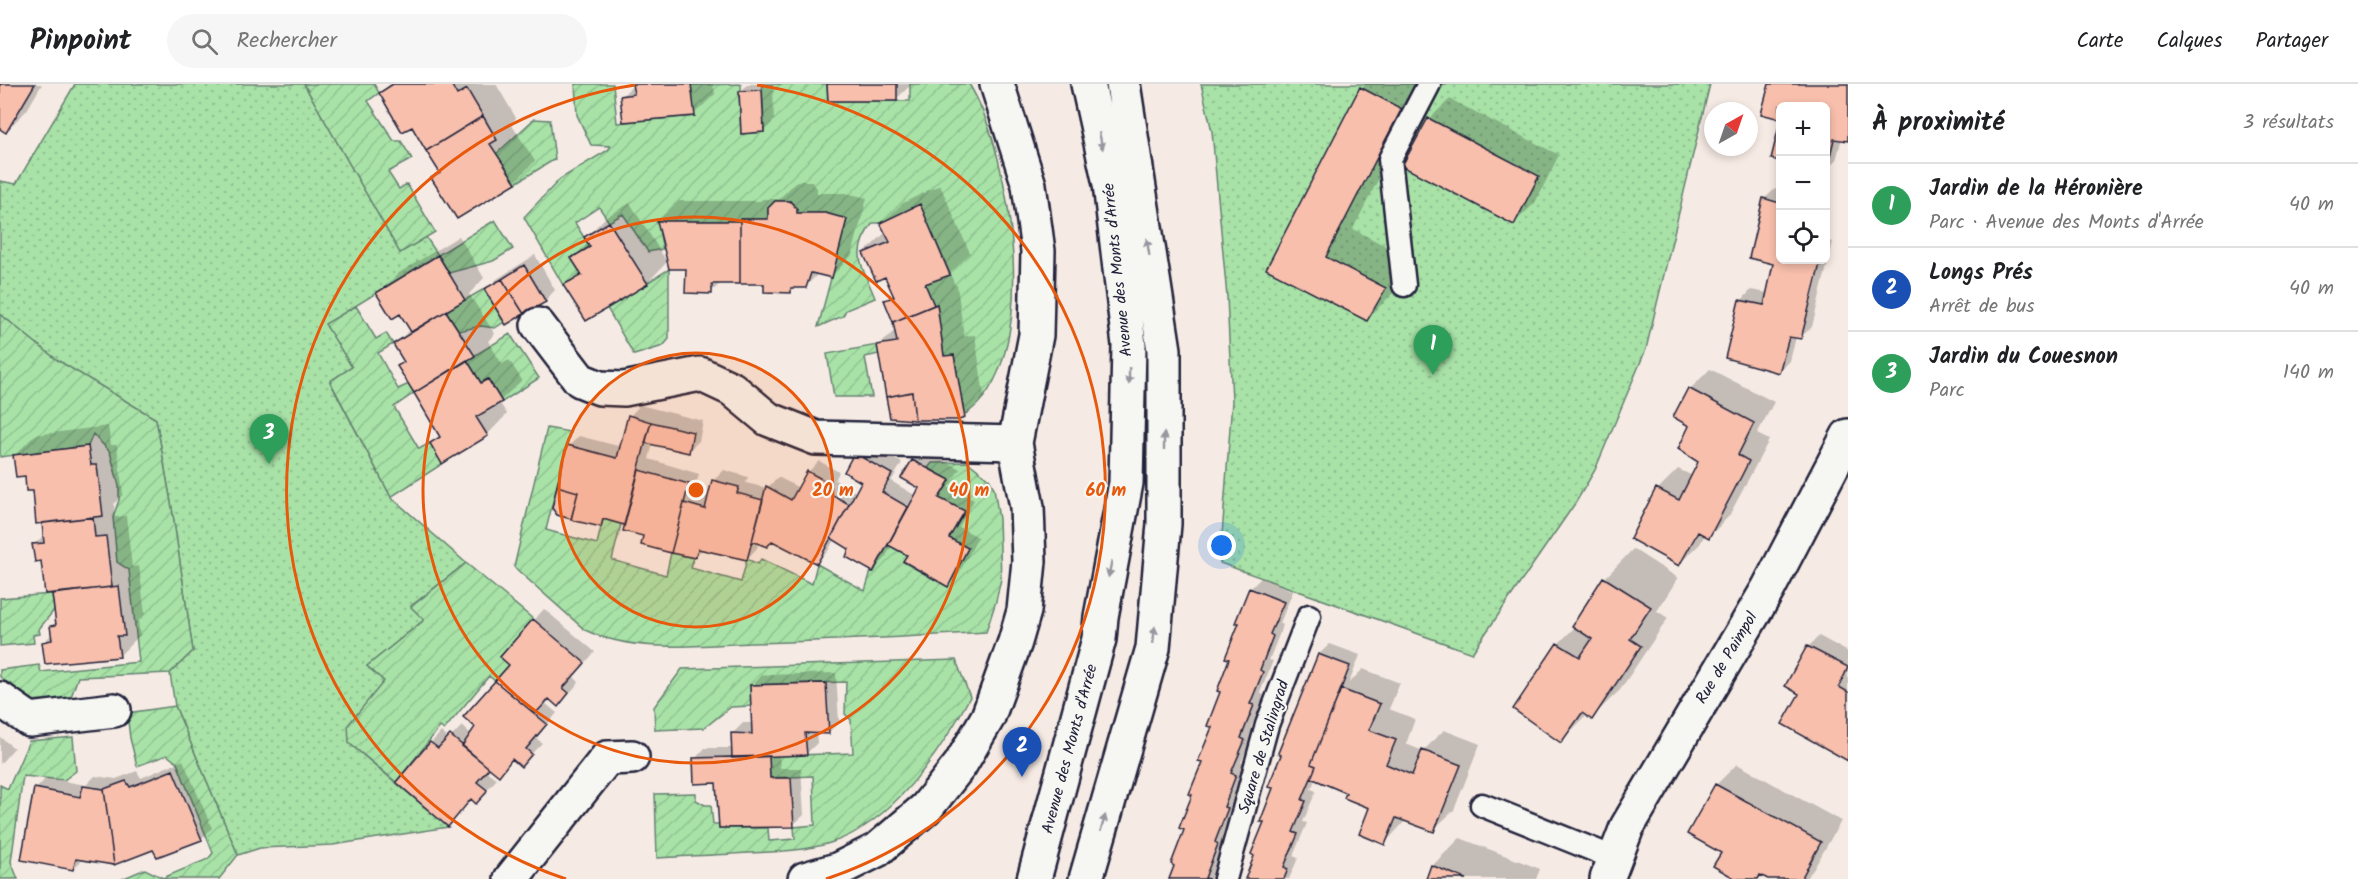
<!DOCTYPE html>
<html lang="fr">
<meta charset="utf-8">
<style>
body{margin:0;font-family:Kalam,sans-serif;background:#f6f6f6;color:#202124}
.controls{position:absolute;right:18px;top:18px;display:grid;overflow:hidden;border-radius:9px;box-shadow:0 3px 9px #0003}
.controls button{width:54px;height:54px;display:grid;place-items:center;padding:0;border:0;border-bottom:2px solid #e0e0e0;background:#fff;color:#202124;font:30px sans-serif}
.compass{position:absolute;left:1704px;top:18px;width:54px;height:54px;border-radius:50%;background:#fff;box-shadow:0 3px 9px #0003;rotate:40deg}
.you{position:absolute;left:1222px;top:462px;width:21px;height:21px;margin:-15px;border:4px solid #fff;border-radius:50%;background:#1a73e8;box-shadow:0 0 0 9px #1a73e833}
.badge{display:grid;place-items:center;width:39px;height:39px;border-radius:50%;background:#d1495b;color:#fff;font-size:20px;font-weight:700}
.pin{position:absolute;translate:-50% -50px;filter:drop-shadow(0 2px 3px #0008)}
.pin::after{content:'';position:absolute;top:32px;width:21px;height:18px;background:inherit;clip-path:polygon(0 0,100% 0,50% 100%)}
.list{margin:0;padding:0;list-style:none}
h2{display:flex;justify-content:space-between;align-items:center;height:78px;margin:0;padding:0 24px;font-size:26px}
h2 small{font-size:20px;font-weight:400;color:#757577}
.list li{display:grid;grid-template-columns:39px 1fr auto;gap:18px;align-items:center;box-sizing:border-box;height:84px;padding:0 24px;border-top:2px solid #e0e0e0}
.list b{display:block;font-size:22px;white-space:nowrap}
.list p{margin:0;font-size:20px;white-space:nowrap;color:#757577}
.list em{font-size:20px;font-style:normal;color:#757577}
.icon{flex:none;width:33px;height:33px;fill:none;stroke:currentColor;stroke-width:2;stroke-linecap:round;stroke-linejoin:round}
.map{position:relative;flex:none;width:1848px;height:795px;overflow:hidden}
header{display:flex;align-items:center;gap:36px;box-sizing:border-box;height:84px;padding:0 30px;background:#fff;border-bottom:2px solid #e0e0e0}
header strong{font-size:28px}
nav{display:flex;gap:33px;margin-inline-start:auto;font-size:21px}
.search{width:420px;height:54px;background:#f6f6f6;display:flex;align-items:center;gap:15px;box-sizing:border-box;padding:0 21px;border-radius:33px;color:#757577;font-size:22px}
main{display:flex}
aside{flex:1;background:#fff}
.map>svg:first-child{display:block}
</style>
<header>
<strong>Pinpoint</strong>
<div class="search"><svg class="icon" aria-label="search" viewBox="0 0 24 24"><circle cx="10" cy="10" r="6"/><path d="M15 15l6 6"/></svg>Rechercher</div>
<nav><a>Carte</a><a>Calques</a><a>Partager</a></nav>
</header>
<main>
<div class="map">
<svg width="1848" height="795" viewBox="0 0 1848 795">
<defs>
<pattern id="park-dots" width="8" height="8" patternUnits="userSpaceOnUse" patternTransform="scale(1.5)"><rect width="8" height="8" fill="#a8e2a7"/><path d="M2 2h.1M6 6h.1" fill="none" stroke="#90c291" stroke-width="1.8" stroke-linecap="round"/></pattern>
<pattern id="garden-furrows" width="10" height="10" patternUnits="userSpaceOnUse" patternTransform="scale(1.5)"><rect width="10" height="10" fill="#a8e2a7"/><path d="M-1 1l2-2M0 10L10 0M9 11l2-2" fill="none" stroke="#90c291"/></pattern>
</defs>
<rect width="100%" height="100%" fill="#f6ebe4"/>
<filter id="ink" filterUnits="userSpaceOnUse"><feTurbulence type="fractalNoise" baseFrequency=".0167" numOctaves="2"/><feDisplacementMap in="SourceGraphic" scale="12" xChannelSelector="R" yChannelSelector="G"/><feConvolveMatrix kernelMatrix="1 2 1 2 8 2 1 2 1" color-interpolation-filters="sRGB"/></filter>
<g filter="url(#ink)">
<!-- park -->
<path fill="url(#park-dots)" stroke="#658271" stroke-width="1.5" d="M75 0H304L400 169 426 153 438 171 326 240 352 283 330 298 391 413 466 479 411 522 425 535 367 582 384 597 349 659 448 743 333 761 260 764 238 771 175 622 170 589 193 567 172 424 156 335 57 276 0 230V97L16 100Z
M1201 0H1710L1646 265 1595 386 1576 418 1472 569 1220 479 1232 317 1227 213 1212 47Z"/>
<!-- garden -->
<path fill="url(#garden-furrows)" stroke="#658271" stroke-width="1.5" d="M304 0H374L379 9 368 17 394 57H401L412 75 388 88 399 105 407 100 435 148 400 169Z
M575 0H613L617 39 694 32 691 1 741 0V8H739L741 50 764 48 762 0H827L828 17H910V0H969C1012 69 1045 281 964 331L954 271 944 272 937 220 934 221 925 200 950 190 920 121 880 139H873C849 169 863 183 875 214L846 226 843 232 818 243 847 135 825 129H797V125L790 117H775L768 124V135H741L740 137H657L663 165 648 168 623 130 609 138 599 123 575 139 590 163 571 174 582 191 563 201 524 133 560 95 608 66 611 62 591 61 577 31Z
M534 35 550 36 555 75 516 99 496 70Z
M495 136 513 165 493 177 449 189 438 171Z
M669 185V255L663 262 634 271 607 224Z
M484 205 504 238 495 244 481 242 459 247 446 227Z
M356 222 376 255 386 249 393 260 378 269 398 305 409 300 414 309 394 323 419 365 430 359 442 380 391 413 330 297 352 283 325 240Z
M0 230 57 276 156 335 172 424 193 567 170 589 78 593 71 613 31 617 0 593V586L39 581 41 588 139 578 129 486 117 478 113 433 119 416V402L110 368 93 350 88 362 0 373Z
M510 250 539 294 502 318 488 295 481 299 467 276Z
M877 261 879 270 865 273 872 313H834L827 270Z
M547 344 570 348 546 446 597 460 603 435 621 440 612 476 666 491 671 469 693 474 691 484 741 498 747 475 758 480 761 475 812 500 817 480 865 507 871 487 874 488 888 461 907 471 903 478 948 503 968 464 949 454 964 427 939 414 950 396 928 384 932 379 968 378 989 395 994 404 999 435 1001 495 996 517 986 548C908 553 830 557 752 559 698 561 635 570 585 546L514 483Z
M466 479 533 535 500 573 509 581 495 597 489 592 444 646 440 643 396 698 349 659 348 641 384 597 367 582 424 536 411 523Z
M52 510 54 526 39 545 40 550 33 551 34 559 0 562V514Z
M956 576 970 613C941 667 892 740 830 759 804 767 775 768 748 769 718 771 687 772 657 774L655 710 696 709V716L705 721H711L713 740H719V744H768L769 757 795 755 794 743 815 741 813 692 770 694 769 672 853 669 851 636 845 630 846 598 750 601 751 622 731 623 704 644 655 646 654 623 682 585Z
M175 622 238 771 219 795H122L145 785 163 794 208 775 213 769 177 679 167 671 137 682 130 654 127 629Z
M73 653 76 687 64 696 23 692 11 778 18 795H0V701L8 705 29 657Z"/>
<!-- shadow -->
<path fill="#0003" d="M0 0H42L27 26 6 47 0 43Z
M390 0H496L516 34 511 40 535 77 515 98 433 94 441 87 412 41 381 9Z
M634 0H713L715 10 694 30 622 12Z
M748 0H773L774 36 763 47 740 8Z
M829 0H912L896 15Z
M1365 0H1427L1353 145 1413 176 1395 207 1367 235 1268 184Z
M1770 0H1848V55L1842 54 1836 76 1826 87V22H1780V34L1763 29Z
M1450 15 1559 71 1535 119 1514 139 1429 35Z
M797 97H811L817 104V109H846L867 114 852 171 832 192 819 189 806 202H795L790 207 765 198 721 199 711 208 688 184 658 137 679 117H760L763 115H779Z
M940 101 970 169 950 189 955 201H957L964 252 975 251 984 312 964 332 879 262 896 245 886 217 893 209 886 191 864 169 886 148 882 139 903 119Z
M1775 105 1780 106V176H1826V156L1833 158 1812 243 1801 253H1796L1790 277 1779 288 1741 217 1751 206 1768 209 1774 179 1764 115Z
M1826 116 1829 117 1826 132Z
M630 119 667 178 647 199 565 202 581 186 573 174 589 158 586 153 606 133Z
M459 152 484 194 469 210 495 250 488 257 502 280 509 276 522 296 499 318 507 330 487 351 432 360 441 351 399 282 405 276 395 260 411 245 401 228 378 209 399 189Z
M535 171 555 206 545 217 486 206 497 195Z
M1710 285 1774 318 1757 350 1769 356 1729 432 1709 453 1705 450 1700 460 1679 480 1658 405 1678 385 1693 392 1700 377 1691 341 1690 305Z
M640 321 703 337 699 357 688 367 653 359 649 375 699 390 694 408 710 413 713 397 724 386 748 393 746 399 767 404 778 393 799 404 808 388 819 377 839 388 835 396 857 409 863 397 846 387 866 359 902 379 891 397 916 412 921 404 913 377 924 366 960 385 948 403 974 416 959 443 978 453 958 491 948 501 909 470 892 461 884 476 873 486 851 465 835 454 828 467 817 478 773 455 759 458 757 464 747 475 703 465 694 473 645 451 626 440 607 435 600 441 558 430 569 362 579 352 622 363 630 332Z
M108 342 111 361H117L123 410 114 420 115 433 126 432 132 483 139 482 145 530 138 536 140 551 119 572 44 558 53 549 52 542 57 537 54 508 42 475 34 461 45 450 35 406 15 371 35 351Z
M1633 465 1678 494 1657 527 1668 534 1620 606 1591 634 1587 631 1561 657 1558 560 1575 543 1574 542 1605 494Z
M1261 494 1293 507 1280 539 1283 541 1269 576 1273 577 1260 609 1264 611 1251 644 1255 645 1241 679 1245 680 1233 712 1237 714 1224 747 1228 749 1215 783 1219 784 1214 795H1171L1186 745 1250 505Z
M544 525 595 568 573 592 579 598 569 610 558 620 549 613 545 619 557 629 536 654 542 659 531 670 513 674 499 690 490 682 486 687 497 695 476 718 431 659 441 648 449 655 462 642 471 650 477 643 466 633 511 581 534 536Z
M1819 552 1848 568V675L1801 609 1808 563Z
M1330 560 1360 571 1349 599 1363 585 1400 599 1389 625 1415 635 1406 660 1423 667 1444 646 1480 660 1454 726 1433 746 1406 736 1385 759 1371 723 1348 708 1316 694 1311 705 1316 707 1303 738 1307 739 1293 772 1298 774 1289 795H1247L1266 737 1283 670 1280 668 1319 570Z
M836 589 839 638 829 648H816L817 659 806 670H779L780 684H801L804 731 793 741 718 697 695 675 705 664H733L732 650 743 639H753L752 602 762 591Z
M0 653 14 664 0 680Z
M183 676 212 744 201 755 83 775 73 785 36 705 46 694 86 701 95 692 116 695 137 687 141 694Z
M1737 680 1841 737 1813 786 1805 795H1771L1763 791 1759 795H1739L1723 768 1689 750 1716 701Z
M1460 754 1540 785 1536 795H1427L1432 782Z"/>
<!-- building -->
<path fill="#f7bfac" stroke="#22223b" stroke-width="1.5" d="M0 0H35L6 49 0 45Z
M393 0H451L457 11 467 5 483 32 426 67 412 43 402 48 379 9Z
M632 0H691L695 32 623 38 620 12 634 10Z
M827 0H897V17H828Z
M1769 0H1848V57L1834 55 1826 89V22H1780V35L1761 30Z
M1360 3 1402 25 1326 173 1386 204 1367 237 1266 185Z
M762 6 764 48 741 50 739 7Z
M483 32 497 56 490 60 516 99 457 135 431 94 440 89 426 67Z
M1428 34 1539 92 1514 141 1402 82Z
M1780 38V77L1771 75Z
M1763 114 1780 119V176H1821L1801 255 1789 253 1779 289 1725 274 1739 216 1764 221 1773 180 1749 174Z
M775 117H790L797 125V129H825L847 135 832 194 811 189 806 204H791V209L764 208V200H740V135H768V124Z
M920 120 950 191 925 200 934 221 893 238 884 216 894 213 885 193 876 197 863 169 890 158 880 139Z
M657 137H740V200H712V210L685 209 686 185H669Z
M609 138 648 200 586 237 563 201 582 191 571 174 590 163 584 153Z
M438 171 465 216 411 248 400 230 392 235 376 209Z
M524 181 546 218 524 230 502 195Z
M502 195 524 230 506 241 484 205Z
M937 220 944 272 954 271 965 334 959 336H915L912 308 886 313 877 261 897 258 893 238Z
M446 227 475 272 414 309 397 282 404 278 393 260Z
M467 276 481 299 488 295 502 318 476 333 488 352 442 380 430 359 440 353 414 309Z
M1688 304 1754 339 1738 371 1749 377 1742 391 1709 454 1698 448 1679 482 1630 455 1656 404 1679 416 1698 378 1678 365 1689 342 1673 333Z
M912 308 915 336 890 334 886 313Z
M628 331 651 338 624 441 603 435 601 443 571 436 578 408 557 402 567 361 617 374Z
M651 338 693 348 689 369 645 359Z
M88 362 91 381H97L103 432 36 440 33 407H26L25 392 16 393 13 371Z
M854 369 892 390 882 408 908 423 873 488 846 473 849 465 831 454 861 398 844 388Z
M912 376 950 396 939 414 965 427 949 454 968 464 948 503 903 477 907 471 888 461 919 404 901 394Z
M639 386 689 400 671 469 641 461 643 452 623 447Z
M807 387 829 399 825 407 849 420 817 480 772 457 767 463 752 457 766 402 791 416Z
M712 396 739 403 737 409 763 416 747 476 698 465 695 474 671 469 684 419 705 425Z
M557 402 578 408 571 435 557 431 552 424Z
M93 433 95 453 106 452 112 503 45 510 41 477 35 478 32 460 44 459 42 439Z
M1603 493 1651 523 1630 555 1641 562 1592 636 1582 629 1561 659 1513 625 1557 559 1580 573 1592 555 1572 542Z
M119 502 125 552H117L120 573 45 580 42 558 52 556 50 542 56 541 52 510Z
M1249 504 1284 518 1270 550 1273 552 1260 586 1263 588 1250 620 1254 621 1241 654 1245 656 1231 689 1236 691 1224 723 1228 724 1215 758 1218 760 1205 794 1209 795H1169L1174 782 1171 780 1184 746 1179 744 1192 711 1189 710 1202 678 1198 677 1212 643 1207 642 1220 608 1217 607 1229 575 1225 574 1239 539H1235Z
M533 535 585 579 563 604 569 609 558 623 549 615 535 630 495 597 509 581 500 573Z
M1807 562 1848 583 1839 603 1848 608V677L1782 640 1799 610 1785 602Z
M1318 570 1350 582 1311 680 1316 682 1302 716 1306 717 1293 748 1298 750 1284 783 1288 785 1284 795H1245L1254 772 1251 770 1264 738H1260L1273 704 1268 703 1281 671 1278 669Z
M495 597 547 640 526 665 532 670 521 683 512 675 499 692 462 662 475 643 463 633Z
M826 599 829 650 805 649 807 671 732 674 731 649 752 650 750 601Z
M1341 605 1380 620 1369 646 1396 656 1386 680 1412 691 1422 666 1461 681 1434 748 1396 734 1385 761 1359 750 1369 724 1344 714 1346 709 1311 694 1316 682 1311 680Z
M450 651 489 684 477 698 487 706 485 710 476 720 471 715 448 743 396 698 430 658 438 664Z
M769 672 770 694H791L794 743 719 744 716 699 694 700 693 674Z
M173 686 202 756 157 773 153 766 114 781 104 705 126 697 130 703Z
M1715 700 1821 758 1801 795H1768L1760 791 1758 795H1736L1713 782 1721 769 1687 750Z
M83 702 104 705 114 781 76 775 73 786 21 776 34 704 80 713Z
M1431 781 1466 795H1426Z"/>
<g fill="none" stroke-linecap="round" stroke-linejoin="round">
<!-- service casing -->
<g stroke="#22223b" stroke-width="27">
<path id="service" d="M1404 201 1390 75 1429 0
M1482 721 1614 774
M1225 795 1267 641 1309 532"/>
</g>
<!-- minor casing -->
<g stroke="#22223b" stroke-width="38">
<path id="minor" d="M538 241 580 296 600 304 624 305 700 290 732 305 768 335 816 354 1015 359
M0 615 30 636 114 626
M511 795 607 674 632 673
M805 795 837 786 877 766 926 724 960 681 988 633 1015 558 1024 527 1029 477 1027 423 1015 359 1036 251 1038 167 1029 101 997 0
M1607 795 1627 743 1768 505 1848 352"/>
</g>
<!-- tertiary casing -->
<g stroke="#22223b" stroke-width="38">
<path id="tertiary" d="M1034 795 1099 555 1101 533 1126 399 1129 261 1110 100 1088 0
M1086 795 1153 564 1164 440V266L1123 0"/>
</g>
<!-- service -->
<use href="#service" stroke="#f6f6f2" stroke-width="22"/>
<!-- minor -->
<use href="#minor" stroke="#f6f6f2" stroke-width="33"/>
<!-- tertiary -->
<use href="#tertiary" stroke="#f6f6f2" stroke-width="33"/>
</g>
<!-- one-way arrows -->
<defs><path id="oneway-solid" d="M-6-.8H1V-3.2L6.5 0L1 3.2V.8H-6Z" transform="scale(1.5)"/></defs>
<g fill="#9797a0">
<use href="#oneway-solid" transform="translate(1101 57) rotate(78)"/>
<use href="#oneway-solid" transform="translate(1148 163) rotate(-99)"/>
<use href="#oneway-solid" transform="translate(1129 292) rotate(91)"/>
<use href="#oneway-solid" transform="translate(1164 357) rotate(-90)"/>
<use href="#oneway-solid" transform="translate(1110 485) rotate(101)"/>
<use href="#oneway-solid" transform="translate(1154 551) rotate(-84)"/>
<use href="#oneway-solid" transform="translate(1103 739) rotate(-74)"/>
</g>
</g>
<!-- distance rings -->
<circle cx="696" cy="406" r="137" fill="#e8590c" fill-opacity=".12"/>
<g fill="none" stroke="#e8590c" stroke-width="3">
<circle cx="696" cy="406" r="137"/>
<circle cx="696" cy="406" r="273"/>
<path d="M566 795A410 410 0 0 1 635 1M757 1A410 410 0 0 1 826 795"/>
</g>
<g text-anchor="middle" dominant-baseline="central" stroke-width="4.5" stroke-linejoin="round" paint-order="stroke">
<!-- street labels -->
<g font-size="16" fill="#22223b" stroke="#f6f6f2">
<text transform="translate(1118 186) rotate(-96)">Avenue des Monts d'Arrée</text>
<text transform="translate(1727 574) rotate(-59)">Rue de Paimpol</text>
<text transform="translate(1264 663) rotate(-73)">Square de Stalingrad</text>
<text transform="translate(1070 665) rotate(-75)">Avenue des Monts d'Arrée</text>
</g>
</g>
<circle cx="696" cy="406" r="9" fill="#e8590c" stroke="#f6f6f2" stroke-width="3"/>
<g font-size="18" text-anchor="middle" font-weight="bold" fill="#e8590c" stroke="#f6f6f2" stroke-width="4.5" stroke-linejoin="round" paint-order="stroke">
<text x="833" y="412">20 m</text>
<text x="969" y="412">40 m</text>
<text x="1106" y="412">60 m</text>
</g>
</svg>
<div class="controls">
<button>+</button>
<button>−</button>
<button><svg class="icon" aria-label="locate" viewBox="0 0 24 24"><circle cx="12" cy="12" r="6"/><path d="M12 2v4M12 18v4M2 12h4M18 12h4"/></svg></button>
</div>
<svg class="compass" viewBox="-18 -18 36 36"><path d="M0-13l5 13h-10z" fill="#e53935"/><path d="M0 13l5-13h-10z" fill="#757577"/></svg>
<div class="you"></div>
<div class="pin badge" style="left:1433px;top:291px;background:#2e9e5b">1</div>
<div class="pin badge" style="left:1022px;top:693px;background:#1a4fb4">2</div>
<div class="pin badge" style="left:269px;top:380px;background:#2e9e5b">3</div>
</div>
<aside>
<h2>À proximité<small>3 résultats</small></h2>
<ul class="list">
<li><span class="badge" style="background:#2e9e5b">1</span><div><b>Jardin de la Héronière</b><p>Parc · Avenue des Monts d'Arrée</p></div><em>40 m</em></li>
<li><span class="badge" style="background:#1a4fb4">2</span><div><b>Longs Prés</b><p>Arrêt de bus</p></div><em>40 m</em></li>
<li><span class="badge" style="background:#2e9e5b">3</span><div><b>Jardin du Couesnon</b><p>Parc</p></div><em>140 m</em></li>
</ul>
</aside>
</main>
